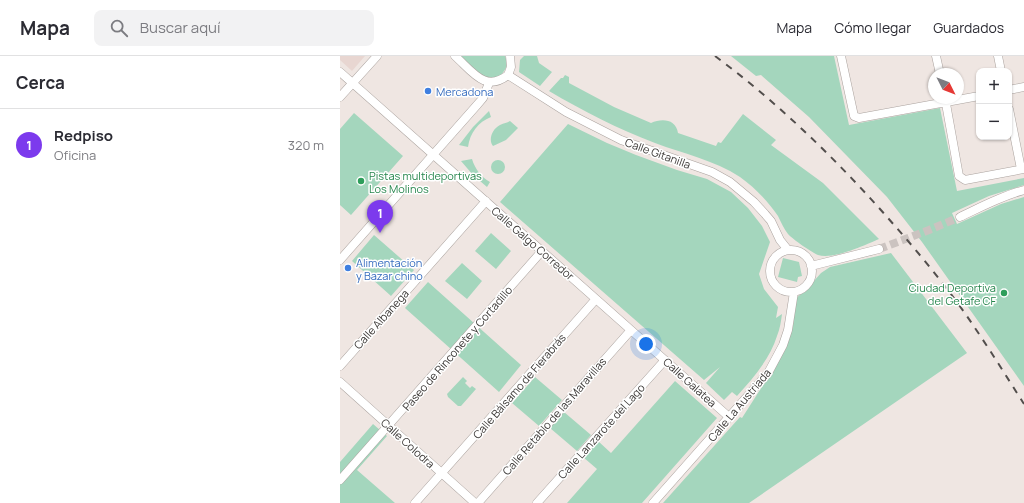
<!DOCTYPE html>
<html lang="es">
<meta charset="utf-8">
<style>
body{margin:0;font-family:Manrope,sans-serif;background:#f2f2f3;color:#2b2b33}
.controls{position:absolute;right:12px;top:12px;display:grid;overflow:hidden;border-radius:8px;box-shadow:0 1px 3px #0004}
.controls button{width:36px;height:36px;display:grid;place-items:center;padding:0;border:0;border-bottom:1px solid #e1e1e2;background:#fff;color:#2b2b33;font:20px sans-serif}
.compass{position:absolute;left:588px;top:12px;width:36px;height:36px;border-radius:50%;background:#fff;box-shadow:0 1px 3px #0004;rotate:132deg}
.you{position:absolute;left:306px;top:288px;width:14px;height:14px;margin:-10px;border:3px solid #fff;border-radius:50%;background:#1a73e8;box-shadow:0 0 0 6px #1a73e833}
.badge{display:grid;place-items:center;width:26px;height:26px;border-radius:50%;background:#7c3aed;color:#fff;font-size:13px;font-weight:700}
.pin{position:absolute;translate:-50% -33px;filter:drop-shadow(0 1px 2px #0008)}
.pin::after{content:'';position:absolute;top:21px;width:14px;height:12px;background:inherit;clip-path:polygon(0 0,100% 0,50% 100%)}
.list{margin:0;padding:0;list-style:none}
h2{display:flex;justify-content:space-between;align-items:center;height:52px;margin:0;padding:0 16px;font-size:17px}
h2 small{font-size:13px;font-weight:400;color:#7c7c81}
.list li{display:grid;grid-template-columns:26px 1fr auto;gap:12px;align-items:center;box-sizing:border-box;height:72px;padding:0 16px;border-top:1px solid #e1e1e2}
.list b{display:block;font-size:15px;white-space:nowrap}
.list p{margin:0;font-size:13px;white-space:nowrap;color:#7c7c81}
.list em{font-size:13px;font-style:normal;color:#7c7c81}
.icon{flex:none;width:22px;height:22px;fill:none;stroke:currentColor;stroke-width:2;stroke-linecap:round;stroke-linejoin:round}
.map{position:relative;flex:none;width:684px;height:447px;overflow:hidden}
header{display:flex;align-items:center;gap:24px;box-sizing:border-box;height:56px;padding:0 20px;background:#fff;border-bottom:1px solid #e1e1e2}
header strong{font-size:19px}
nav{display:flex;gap:22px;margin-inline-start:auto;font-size:14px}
.search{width:280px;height:36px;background:#f2f2f3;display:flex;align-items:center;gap:10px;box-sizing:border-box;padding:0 14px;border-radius:8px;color:#7c7c81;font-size:15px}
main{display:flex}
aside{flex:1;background:#fff}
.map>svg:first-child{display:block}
</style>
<header>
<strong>Mapa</strong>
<div class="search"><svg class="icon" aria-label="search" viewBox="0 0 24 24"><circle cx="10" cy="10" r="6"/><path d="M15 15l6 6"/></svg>Buscar aquí</div>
<nav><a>Mapa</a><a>Cómo llegar</a><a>Guardados</a></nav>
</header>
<main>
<aside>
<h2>Cerca<small></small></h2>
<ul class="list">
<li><span class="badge">1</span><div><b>Redpiso</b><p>Oficina</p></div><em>320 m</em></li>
</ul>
</aside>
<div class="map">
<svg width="684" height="447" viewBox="0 0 684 447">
<rect width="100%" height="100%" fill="#efe6e2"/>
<!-- built -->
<path fill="#e8d6d1" d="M0 0H25L12 15 0 4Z"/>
<!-- green -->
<path fill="#a4d6bd" d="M120 0H165C167 5 168 10 164 15 152 35 130 9 120 0Z
M184 0H197L199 7 212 16 200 30 179 16 180 4Z
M391 0H494L509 69 600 52 617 135 684 122V129L649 140 612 157 617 168 661 148 684 141V330L582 186 547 141 469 61 421 19 416 20Z
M225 19 229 21V27L274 51 311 67C322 62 336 63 338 77L376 90 378 86 381 87 403 58 436 84 431 89 483 127 539 183C525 189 493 204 478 199 473 197 452 183 448 178 444 173 441 166 438 160 428 145 414 131 400 121 374 104 344 98 315 87 278 73 243 55 209 35L221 22H223Z
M149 55 151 61C138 66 130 77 128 91L119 89 133 71Z
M14 57 63 100 11 159 0 149V73Z
M170 65 178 72 166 84 153 90C148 84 152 73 160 69 164 67 167 67 170 65Z
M228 68 267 87 296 99 337 114 367 123 391 136 408 152 422 170 430 186 419 218 424 233 438 251 436 262 442 258C441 265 440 273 437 280 430 303 413 322 397 340L392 336 384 344 366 327 380 311 364 324 160 146Z
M132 103C135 113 141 121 150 126L147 131 133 119 121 105Z
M151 111a7 7 0 1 1 14 0a7 7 0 1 1-14 0Z
M151 177 171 195 156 213 135 195Z
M34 179 74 214 51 240 12 205Z
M551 197 627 297 409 447H323L400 361 402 362 444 296 453 270 456 242 465 235 481 217 490 211Z
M443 202 459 206 462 220 458 221 457 226 438 221Z
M122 207 142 225 127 243 105 225Z
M88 226 181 309 159 336 65 252Z
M123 321 127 325 125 327 130 332 132 330 136 333 121 350H118L108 341 107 338Z
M195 321 222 344 199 370 172 347Z
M335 325 377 362 302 447H227L257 413 243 401 258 385 271 397Z
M224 356 251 379 237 395 210 372Z
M33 368 47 380 17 414 55 447H0V406Z"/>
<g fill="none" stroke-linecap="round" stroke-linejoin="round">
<!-- minor-tunnel -->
<path stroke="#cbc3c0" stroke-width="8" stroke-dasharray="8 4" stroke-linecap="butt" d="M539 193 589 174 620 161"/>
<!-- minor casing -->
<g stroke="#aba39f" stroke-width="9">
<path id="minor" d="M115 0C132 15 145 37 168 19L171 11 170 0
M501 0 514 60 519 62 639 40
M596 0 600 18
M658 0 661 15
M0 16 389 361
M168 19 226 56 281 84 372 116 390 126 414 146 425 158 431 165 440 184 448 194
M669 34 684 31
M0 41 37 0
M605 42 619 120 625 124 684 113
M669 53 681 113
M620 161C641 151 661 140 684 134
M430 215a21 21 0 1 1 42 0a21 21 0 1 1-42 0Z
M0 204 137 49 143 42 149 27
M471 210 539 193
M0 310 146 145
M0 326 135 447
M0 424 202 195
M75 447 256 243
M138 447 291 274
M197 447 325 304
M313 447 428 317 443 289 448 274 454 236"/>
</g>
<!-- minor -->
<use href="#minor" stroke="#fff" stroke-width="8"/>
<!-- rail -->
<path stroke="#524e4c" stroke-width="2" stroke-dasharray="7 7" stroke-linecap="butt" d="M375 0C441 49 501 108 555 170 583 202 611 236 635 272 652 297 668 323 684 348"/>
</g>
<!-- markers -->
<g fill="#3f7fe0" stroke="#fff" stroke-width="1.5">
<circle cx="88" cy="35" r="4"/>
<circle cx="8" cy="212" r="4"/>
</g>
<g fill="#2e9e5b" stroke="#fff" stroke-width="1.5">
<circle cx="21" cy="125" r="4"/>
<circle cx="664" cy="237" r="4"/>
</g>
<g text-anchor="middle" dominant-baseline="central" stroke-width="3" stroke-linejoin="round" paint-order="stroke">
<!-- shop labels -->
<g font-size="11" fill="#366cbe" stroke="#fff" text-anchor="start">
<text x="96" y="35">Mercadona</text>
<text x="16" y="206">Alimentación<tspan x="16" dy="13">y Bazar chino</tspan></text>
</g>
<!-- street labels -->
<g font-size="11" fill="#3b3836" stroke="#fff">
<text transform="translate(318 97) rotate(20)">Calle Gitanilla</text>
<text transform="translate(193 187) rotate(41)">Calle Galgo Corredor</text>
<text transform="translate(41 263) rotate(-48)">Calle Albanega</text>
<text transform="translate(117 292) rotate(-49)">Paseo de Rinconete y Cortadillo</text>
<text transform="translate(350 326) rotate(42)">Calle Galatea</text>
<text transform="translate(179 330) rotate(-49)">Calle Bálsamo de Fierabrás</text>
<text transform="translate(399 349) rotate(-50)">Calle La Austriada</text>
<text transform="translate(214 360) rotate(-49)">Calle Retablo de las Maravillas</text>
<text transform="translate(261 375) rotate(-48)">Calle Lanzarote del Lago</text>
<text transform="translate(68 387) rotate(42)">Calle Colodra</text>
</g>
<!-- leisure labels -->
<g font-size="11" fill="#27864d" stroke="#fff" text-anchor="start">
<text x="29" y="119">Pistas multideportivas<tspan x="29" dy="13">Los Molinos</tspan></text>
<text x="656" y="231" text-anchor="end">Ciudad Deportiva<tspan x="656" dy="13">del Getafe CF</tspan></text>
</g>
</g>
</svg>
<div class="controls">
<button>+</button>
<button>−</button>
</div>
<svg class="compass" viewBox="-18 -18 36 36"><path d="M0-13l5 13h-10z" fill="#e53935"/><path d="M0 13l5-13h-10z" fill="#7c7c81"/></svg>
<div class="you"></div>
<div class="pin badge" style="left:40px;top:177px">1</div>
</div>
</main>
